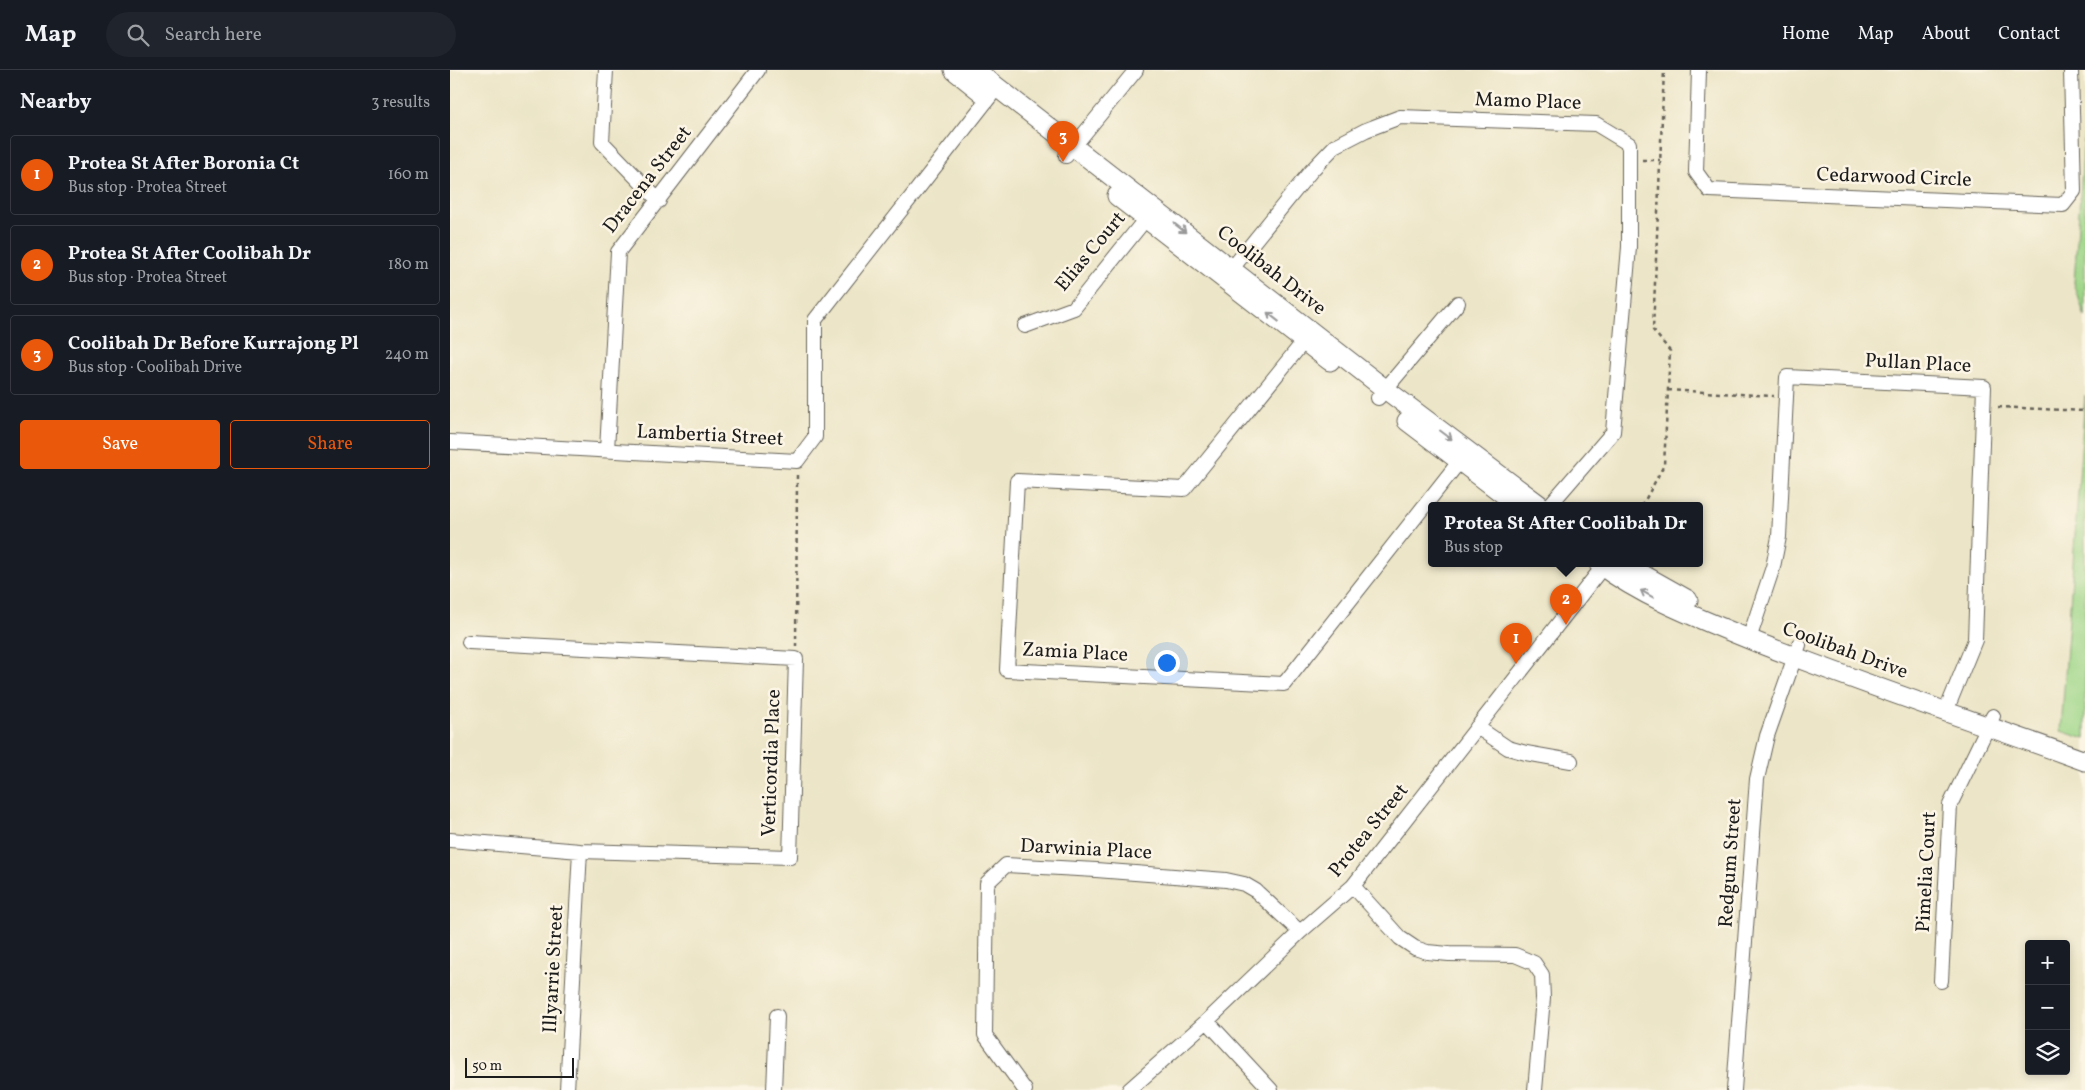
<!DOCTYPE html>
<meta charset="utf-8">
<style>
body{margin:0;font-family:Vollkorn,serif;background:#20242c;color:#f1f3f6}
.controls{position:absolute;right:15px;bottom:15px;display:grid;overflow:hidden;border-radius:5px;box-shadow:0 2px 8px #0003}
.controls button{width:45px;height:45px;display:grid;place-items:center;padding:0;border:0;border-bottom:1px solid #363941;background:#171b24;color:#f1f3f6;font:25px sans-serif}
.scale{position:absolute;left:15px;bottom:12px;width:109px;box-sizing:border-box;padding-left:5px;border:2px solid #1c1c1c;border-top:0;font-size:14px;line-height:18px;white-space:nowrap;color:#1c1c1c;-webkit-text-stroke:4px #fcf5e5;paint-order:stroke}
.you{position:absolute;left:716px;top:592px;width:18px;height:18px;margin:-12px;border:4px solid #fff;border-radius:50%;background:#1a73e8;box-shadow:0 0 0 8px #1a73e833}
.badge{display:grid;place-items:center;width:32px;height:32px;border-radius:50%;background:#ea580c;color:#fff;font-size:16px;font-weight:700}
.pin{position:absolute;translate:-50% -41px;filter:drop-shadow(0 1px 2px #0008)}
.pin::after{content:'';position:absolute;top:26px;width:18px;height:15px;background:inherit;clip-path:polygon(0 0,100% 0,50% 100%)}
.popup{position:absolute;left:978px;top:432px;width:275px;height:65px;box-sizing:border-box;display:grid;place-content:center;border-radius:5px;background:#171b24;filter:drop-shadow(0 1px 4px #0005);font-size:16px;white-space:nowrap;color:#9ea1a6}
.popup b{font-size:19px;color:#f1f3f6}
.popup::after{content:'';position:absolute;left:50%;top:100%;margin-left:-10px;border:10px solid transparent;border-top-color:#171b24}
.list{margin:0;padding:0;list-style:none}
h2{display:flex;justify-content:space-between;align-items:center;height:65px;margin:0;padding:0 20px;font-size:21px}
h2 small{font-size:16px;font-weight:400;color:#9ea1a6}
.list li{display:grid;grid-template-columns:32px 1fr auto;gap:15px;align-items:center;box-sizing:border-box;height:80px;margin:0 10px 10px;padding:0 10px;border:1px solid #363941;border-radius:5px}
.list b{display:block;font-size:19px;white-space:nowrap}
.list p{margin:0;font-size:16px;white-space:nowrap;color:#9ea1a6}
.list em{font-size:16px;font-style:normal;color:#9ea1a6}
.actions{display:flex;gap:10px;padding:15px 20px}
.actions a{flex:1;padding:11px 0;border:1px solid #ea580c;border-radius:5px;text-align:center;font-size:18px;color:#ea580c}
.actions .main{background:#ea580c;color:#fff}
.icon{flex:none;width:28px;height:28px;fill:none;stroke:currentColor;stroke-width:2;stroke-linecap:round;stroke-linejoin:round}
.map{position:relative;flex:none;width:1635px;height:1020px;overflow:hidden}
header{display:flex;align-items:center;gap:30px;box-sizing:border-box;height:70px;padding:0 25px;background:#171b24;border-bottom:1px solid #363941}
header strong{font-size:24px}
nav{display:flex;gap:28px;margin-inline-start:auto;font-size:18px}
.search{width:350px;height:45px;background:#20242c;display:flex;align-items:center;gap:12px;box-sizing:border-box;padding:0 18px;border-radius:28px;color:#9ea1a6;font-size:19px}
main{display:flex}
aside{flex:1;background:#171b24}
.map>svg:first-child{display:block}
</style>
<header>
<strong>Map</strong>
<div class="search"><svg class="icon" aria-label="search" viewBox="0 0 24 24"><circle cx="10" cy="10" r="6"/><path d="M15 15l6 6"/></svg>Search here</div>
<nav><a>Home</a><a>Map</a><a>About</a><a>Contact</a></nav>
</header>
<main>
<aside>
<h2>Nearby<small>3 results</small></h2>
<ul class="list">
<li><span class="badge">1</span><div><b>Protea St After Boronia Ct</b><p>Bus stop · Protea Street</p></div><em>160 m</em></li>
<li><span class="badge">2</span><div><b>Protea St After Coolibah Dr</b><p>Bus stop · Protea Street</p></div><em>180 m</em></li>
<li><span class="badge">3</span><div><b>Coolibah Dr Before Kurrajong Pl</b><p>Bus stop · Coolibah Drive</p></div><em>240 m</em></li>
</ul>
<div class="actions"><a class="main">Save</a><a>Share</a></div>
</aside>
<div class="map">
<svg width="1635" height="1020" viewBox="0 0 1635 1020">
<rect width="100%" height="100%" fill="#fcf5e5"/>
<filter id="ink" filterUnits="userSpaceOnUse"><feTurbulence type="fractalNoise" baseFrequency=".02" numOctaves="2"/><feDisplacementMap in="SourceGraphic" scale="10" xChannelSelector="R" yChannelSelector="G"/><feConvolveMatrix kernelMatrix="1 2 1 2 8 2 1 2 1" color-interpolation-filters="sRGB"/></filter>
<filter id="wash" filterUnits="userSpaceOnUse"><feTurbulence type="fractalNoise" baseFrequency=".0096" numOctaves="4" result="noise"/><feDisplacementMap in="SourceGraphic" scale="20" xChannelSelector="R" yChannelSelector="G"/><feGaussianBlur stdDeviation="1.12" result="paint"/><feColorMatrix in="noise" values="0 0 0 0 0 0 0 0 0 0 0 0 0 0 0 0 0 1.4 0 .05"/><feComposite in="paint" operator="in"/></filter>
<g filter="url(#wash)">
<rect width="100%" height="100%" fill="#ece5c7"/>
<!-- green -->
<path fill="#9dd587" stroke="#5c7852" d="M1635 54V247L1624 213Z
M1635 325V669L1611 661Z"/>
</g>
<g filter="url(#ink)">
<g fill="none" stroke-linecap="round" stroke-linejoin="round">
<!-- minor casing -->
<g stroke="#656258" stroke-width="16">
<path id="minor" d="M156 0 152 72 209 131
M1249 0 1246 102 1259 120 1613 135 1624 121 1621 0
M616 86 686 0
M775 207 861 101 885 76 916 60 950 47 1146 54 1179 74V177L1163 362 1099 436
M575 256 624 238 702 141
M859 265 734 419 567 411 557 600 834 614 1016 383
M928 328 1008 233
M0 372 347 391 365 367V250L545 20
M157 380 168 182 308 0
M1299 569 1323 497 1329 467 1337 307 1534 317 1525 570 1496 641
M1027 657 1058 678 1076 683 1121 691
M0 770 130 781 340 787 346 589 19 572
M903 816 950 868 965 878 977 882 999 884 1065 885 1084 893 1092 905 1093 928 1085 1020
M1491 911 1500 735 1543 646
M757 951 821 1020
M117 1020 130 781
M324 1020 327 946
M575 1020 535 965 537 813 556 795 646 800 776 810 794 814 806 821 850 862
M679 1020 757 951 850 862 903 816 1155 494
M1284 1020 1307 709 1317 666 1349 575"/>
</g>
<!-- secondary casing -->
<g stroke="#656258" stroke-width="21">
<path id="secondary" d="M504 0 534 24
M525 0 935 319 1091 436
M667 126 880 291
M957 351 1069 436
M1149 494C1197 530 1256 551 1311 574 1418 616 1527 652 1635 691
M1174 494 1238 530"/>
</g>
<!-- path -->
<path stroke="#656258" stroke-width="2.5" stroke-dasharray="4 4" stroke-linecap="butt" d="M1192 90H1210
M1218 320 1324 326
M1548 337 1635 341
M1192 436 1214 395 1220 281 1203 260 1214 0
M346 577 347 405"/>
<!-- minor -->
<use href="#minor" stroke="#fff" stroke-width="14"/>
<!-- secondary -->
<use href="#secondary" stroke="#fff" stroke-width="19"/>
</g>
<!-- one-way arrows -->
<defs><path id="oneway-shaft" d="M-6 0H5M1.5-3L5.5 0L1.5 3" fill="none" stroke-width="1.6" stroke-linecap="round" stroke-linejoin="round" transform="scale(1.25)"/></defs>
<g stroke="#999">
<use href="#oneway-shaft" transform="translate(730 158) rotate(38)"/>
<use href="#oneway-shaft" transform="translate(823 247) rotate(-142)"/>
<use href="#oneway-shaft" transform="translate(996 365) rotate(37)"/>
<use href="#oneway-shaft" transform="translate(1197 524) rotate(-151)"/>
</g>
</g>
<g text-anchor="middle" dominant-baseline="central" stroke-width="5" stroke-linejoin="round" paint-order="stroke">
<!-- street labels -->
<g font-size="20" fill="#1c1c1c" stroke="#fcf5e5">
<text transform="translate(1078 32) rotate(2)">Mamo Place</text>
<text transform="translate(1444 108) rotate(2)">Cedarwood Circle</text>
<text transform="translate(198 110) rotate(-52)">Dracena Street</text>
<text transform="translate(641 182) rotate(-50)">Elias Court</text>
<text transform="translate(821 201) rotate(38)">Coolibah Drive</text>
<text transform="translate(1468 294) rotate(3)">Pullan Place</text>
<text transform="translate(260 366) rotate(3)">Lambertia Street</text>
<text transform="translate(1395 581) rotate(20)">Coolibah Drive</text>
<text transform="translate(625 583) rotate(3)">Zamia Place</text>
<text transform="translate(322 693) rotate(-88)">Verticordia Place</text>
<text transform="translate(919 761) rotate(-51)">Protea Street</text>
<text transform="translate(636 780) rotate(3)">Darwinia Place</text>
<text transform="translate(1281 793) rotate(-86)">Redgum Street</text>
<text transform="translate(1477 802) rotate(-87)">Pimelia Court</text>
<text transform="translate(104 899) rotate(-87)">Illyarrie Street</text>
</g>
</g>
</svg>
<div class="controls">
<button>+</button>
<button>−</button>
<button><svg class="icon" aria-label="layers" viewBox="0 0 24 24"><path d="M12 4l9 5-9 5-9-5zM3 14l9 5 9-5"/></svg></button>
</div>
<div class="scale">50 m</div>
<div class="you"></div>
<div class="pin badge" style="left:1066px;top:594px">1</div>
<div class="pin badge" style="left:1116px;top:555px">2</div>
<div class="popup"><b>Protea St After Coolibah Dr</b>Bus stop</div>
<div class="pin badge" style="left:613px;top:92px">3</div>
</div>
</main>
